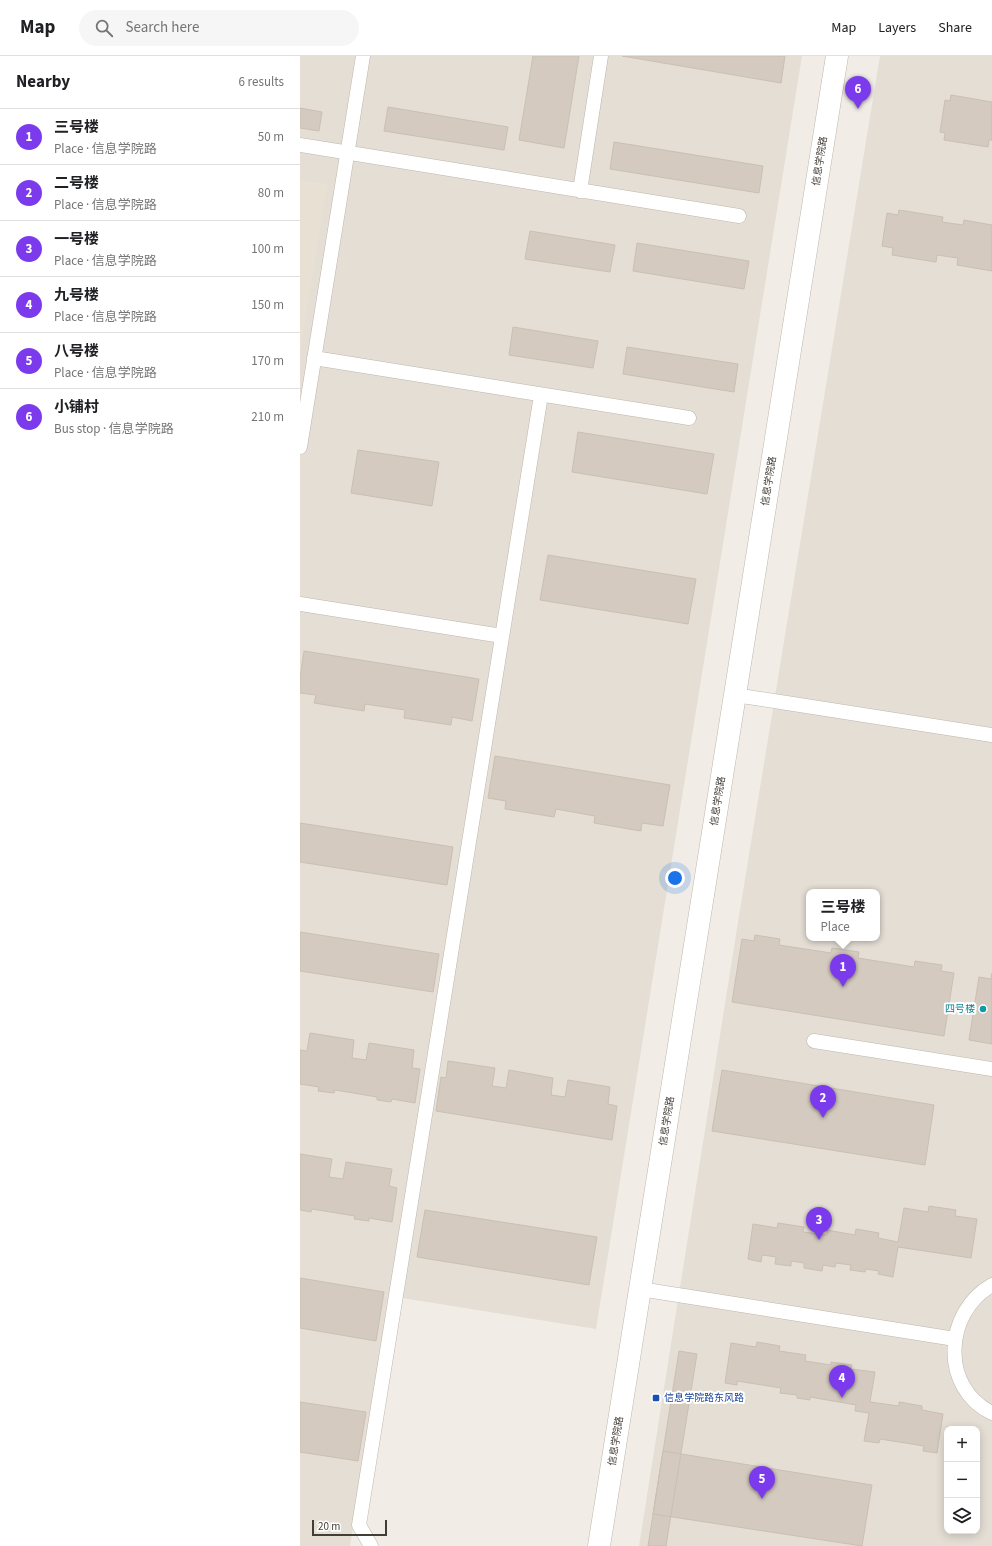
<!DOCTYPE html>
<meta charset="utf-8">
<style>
body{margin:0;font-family:"Source Sans 3","Noto Sans SC",sans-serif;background:#f6f6f6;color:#202124}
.controls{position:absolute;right:12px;bottom:12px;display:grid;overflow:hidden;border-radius:8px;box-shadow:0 2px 10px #0003}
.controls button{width:36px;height:36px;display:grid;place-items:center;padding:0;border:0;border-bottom:1px solid #e0e0e0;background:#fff;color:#202124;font:20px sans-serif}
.scale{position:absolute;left:12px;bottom:10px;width:75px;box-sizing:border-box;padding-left:4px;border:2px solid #433d36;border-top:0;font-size:11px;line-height:14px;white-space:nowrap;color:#433d36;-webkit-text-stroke:3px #fff;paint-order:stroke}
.you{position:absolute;left:375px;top:822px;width:14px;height:14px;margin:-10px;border:3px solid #fff;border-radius:50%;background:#1a73e8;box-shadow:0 0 0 6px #1a73e833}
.badge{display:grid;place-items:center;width:26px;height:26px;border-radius:50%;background:#7c3aed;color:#fff;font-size:13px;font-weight:700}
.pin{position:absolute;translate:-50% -33px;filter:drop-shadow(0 1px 2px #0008)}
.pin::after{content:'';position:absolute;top:21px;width:14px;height:12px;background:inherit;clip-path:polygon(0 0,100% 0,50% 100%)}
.popup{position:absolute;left:506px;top:833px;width:74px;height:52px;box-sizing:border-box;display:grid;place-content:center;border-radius:8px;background:#fff;filter:drop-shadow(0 1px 3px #0005);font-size:13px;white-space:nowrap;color:#757577}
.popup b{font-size:15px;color:#202124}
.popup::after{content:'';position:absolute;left:50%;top:100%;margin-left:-8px;border:8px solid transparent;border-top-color:#fff}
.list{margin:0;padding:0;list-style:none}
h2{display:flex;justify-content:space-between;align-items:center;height:52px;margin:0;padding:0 16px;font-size:17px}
h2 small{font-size:13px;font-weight:400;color:#757577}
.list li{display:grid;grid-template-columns:26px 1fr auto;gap:12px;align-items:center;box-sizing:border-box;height:56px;padding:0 16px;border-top:1px solid #e0e0e0}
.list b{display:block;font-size:15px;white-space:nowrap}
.list p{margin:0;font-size:13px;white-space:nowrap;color:#757577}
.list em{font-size:13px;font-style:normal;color:#757577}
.icon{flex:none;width:22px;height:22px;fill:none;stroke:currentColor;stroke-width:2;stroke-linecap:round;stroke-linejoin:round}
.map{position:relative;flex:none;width:692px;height:1490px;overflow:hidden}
header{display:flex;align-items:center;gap:24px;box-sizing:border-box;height:56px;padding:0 20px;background:#fff;border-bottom:1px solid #e0e0e0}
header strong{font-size:19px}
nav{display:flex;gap:22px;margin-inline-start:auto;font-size:14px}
.search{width:280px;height:36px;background:#f6f6f6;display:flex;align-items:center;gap:10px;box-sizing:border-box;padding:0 14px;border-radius:22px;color:#757577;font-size:15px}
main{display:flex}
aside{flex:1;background:#fff}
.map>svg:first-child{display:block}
</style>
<header>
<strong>Map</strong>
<div class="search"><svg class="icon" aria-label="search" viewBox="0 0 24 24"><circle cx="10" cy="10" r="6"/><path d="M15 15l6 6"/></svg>Search here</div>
<nav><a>Map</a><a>Layers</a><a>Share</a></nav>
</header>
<main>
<aside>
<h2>Nearby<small>6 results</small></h2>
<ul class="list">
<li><span class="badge">1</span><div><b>三号楼</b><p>Place · 信息学院路</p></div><em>50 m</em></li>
<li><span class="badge">2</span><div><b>二号楼</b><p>Place · 信息学院路</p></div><em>80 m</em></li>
<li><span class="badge">3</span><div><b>一号楼</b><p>Place · 信息学院路</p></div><em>100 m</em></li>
<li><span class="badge">4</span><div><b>九号楼</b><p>Place · 信息学院路</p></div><em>150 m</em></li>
<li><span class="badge">5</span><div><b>八号楼</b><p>Place · 信息学院路</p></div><em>170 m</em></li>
<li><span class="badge">6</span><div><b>小铺村</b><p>Bus stop · 信息学院路</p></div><em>210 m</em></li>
</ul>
</aside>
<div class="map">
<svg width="692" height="1490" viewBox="0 0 692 1490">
<rect width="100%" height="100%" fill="#f1ede6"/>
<!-- residential -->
<path fill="#e4ded5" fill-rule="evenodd" d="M0 0H502L296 1273 90 1240 50 1490H0V293L26 129 0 125Z
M580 0H692V1490H339L437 872ZM509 836H577V882H509ZM647 1373H677V1475H647Z"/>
<!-- education -->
<path fill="#e8e0d2" d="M0 125 27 129 0 293Z"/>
<!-- building -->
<path fill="#d4cac0" stroke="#cbbfb1" d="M233 0H279L264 92 219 84Z
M322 0H485L481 27Z
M651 39 692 46V84H689L688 91 644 84 645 77 640 76 645 44 650 45Z
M88 51 208 71 204 94 84 75Z
M0 52 22 56 19 75 0 72Z
M314 86 463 110 459 137 310 113Z
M599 154 643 161 642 166 663 169 664 164 692 169V215L657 209 658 202 637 199 636 206 592 199 593 192 582 190 587 157 598 159Z
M230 175 315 189 310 216 225 203Z
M337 187 449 205 444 233 333 215Z
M213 271 298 285 293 312 209 299Z
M327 291 438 308 434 336 323 318Z
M278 376 414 398 407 438 272 416Z
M58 394 139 406 132 450 51 437Z
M248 499 396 523 388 568 240 544Z
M4 595 179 623 172 665 152 661 151 669 104 662 105 654 65 648 64 655 14 647 16 639 0 637V622Z
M195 700 370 729 363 770 342 767 341 775 294 767 295 760 256 753 254 761 205 753 206 745 188 742Z
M0 767 153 791 147 829 0 806Z
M0 876 139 898 133 936 0 915Z
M455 879 480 883 479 889 531 897 532 892 559 896 558 902 614 911 615 905 642 909 641 915 654 917 644 980 432 946 442 883 454 885Z
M692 917V988L669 984 679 921 691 923Z
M10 977 54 984 52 1002 66 1004 69 987 114 994 112 1012 120 1013 115 1047 92 1043 91 1046 77 1044V1041L35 1034 34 1037 18 1035 19 1031 0 1028V994L7 995Z
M148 1005 195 1012 192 1030 206 1032 209 1014 253 1022 251 1039 265 1041 268 1024 310 1031 308 1048 317 1050 312 1084 136 1055 141 1021 146 1022Z
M422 1014 634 1049 625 1109 412 1075Z
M0 1098 32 1103 29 1121 43 1123 46 1106 92 1113 89 1130 97 1132 92 1166 69 1162V1165L54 1163 55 1160 12 1153 11 1156 0 1154Z
M629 1150 656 1154 655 1160 677 1163 671 1202 598 1191 593 1221 578 1218 579 1215 566 1213 565 1216 550 1214 551 1209 536 1207 535 1211 523 1209 522 1215 504 1212V1207L491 1205V1210L475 1208 476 1201 462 1199 461 1206 448 1203 453 1168 477 1172 478 1167 504 1171 503 1176 527 1179V1174L555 1179 556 1173 579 1177 578 1182 598 1186 604 1152 628 1156Z
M125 1154 297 1181 289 1229 117 1201Z
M0 1222 84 1236 76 1285 0 1272Z
M457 1286 480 1290 479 1295 506 1299 505 1305 531 1309V1306L552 1309 551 1313 575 1316 570 1346 599 1350V1346L622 1350V1354L643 1358 637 1397 623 1395 624 1390 580 1383 579 1387 564 1385 569 1357 555 1355 556 1349 510 1341V1344L497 1342V1339L480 1337 481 1332 437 1325V1329L425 1327 431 1287 456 1291Z
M379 1295 397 1298 366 1490H348Z
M0 1346 66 1356 58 1405 0 1396Z
M363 1395 572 1429 562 1490 353 1458Z"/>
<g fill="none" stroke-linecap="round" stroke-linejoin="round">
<!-- service casing -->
<g stroke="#beb6ad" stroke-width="15">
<path id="service" d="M0 89 439 160
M280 135 301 0
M14 302 389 362
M0 391 63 0
M0 548 202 580
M435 639 692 679
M514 985 692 1013
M692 1229C644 1256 640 1332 692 1357
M340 1233 655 1283
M71 1490 59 1469 241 339"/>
</g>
<!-- minor casing -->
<g stroke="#beb6ad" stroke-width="23">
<path id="minor" d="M299 1490 537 0"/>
</g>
<!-- service -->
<use href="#service" stroke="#fff" stroke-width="14"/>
<!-- minor -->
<use href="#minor" stroke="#fff" stroke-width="22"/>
</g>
<!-- markers -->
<circle fill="#0f9aa8" stroke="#fff" stroke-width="1.5" cx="683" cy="953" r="4"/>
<rect fill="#1a4fb4" stroke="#fff" stroke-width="1.5" x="352" y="1338" width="8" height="8" rx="2"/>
<g text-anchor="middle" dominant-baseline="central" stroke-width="4" stroke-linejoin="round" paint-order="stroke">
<!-- street labels -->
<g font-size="10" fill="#433d36" stroke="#fff">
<text transform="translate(520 105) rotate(-81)">信息学院路</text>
<text transform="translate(469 425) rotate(-81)">信息学院路</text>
<text transform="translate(418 745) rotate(-81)">信息学院路</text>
<text transform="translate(367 1065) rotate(-81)">信息学院路</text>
<text transform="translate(316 1385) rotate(-81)">信息学院路</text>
</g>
<!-- culture labels -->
<g font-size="10" fill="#0d838f" stroke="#fff" text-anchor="end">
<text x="675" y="953">四号楼</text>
</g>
<!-- transit labels -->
<g font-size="10" fill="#164399" stroke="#fff" text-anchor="start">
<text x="364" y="1342">信息学院路东风路</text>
</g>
</g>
</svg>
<div class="controls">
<button>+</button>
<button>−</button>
<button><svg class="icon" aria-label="layers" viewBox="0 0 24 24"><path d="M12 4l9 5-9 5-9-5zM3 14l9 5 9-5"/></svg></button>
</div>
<div class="scale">20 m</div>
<div class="you"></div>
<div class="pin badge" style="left:543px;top:931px">1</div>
<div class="popup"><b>三号楼</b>Place</div>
<div class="pin badge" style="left:523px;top:1062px">2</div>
<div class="pin badge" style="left:519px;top:1184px">3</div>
<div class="pin badge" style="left:542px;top:1342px">4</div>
<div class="pin badge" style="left:462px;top:1443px">5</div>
<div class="pin badge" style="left:558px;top:53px">6</div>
</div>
</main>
